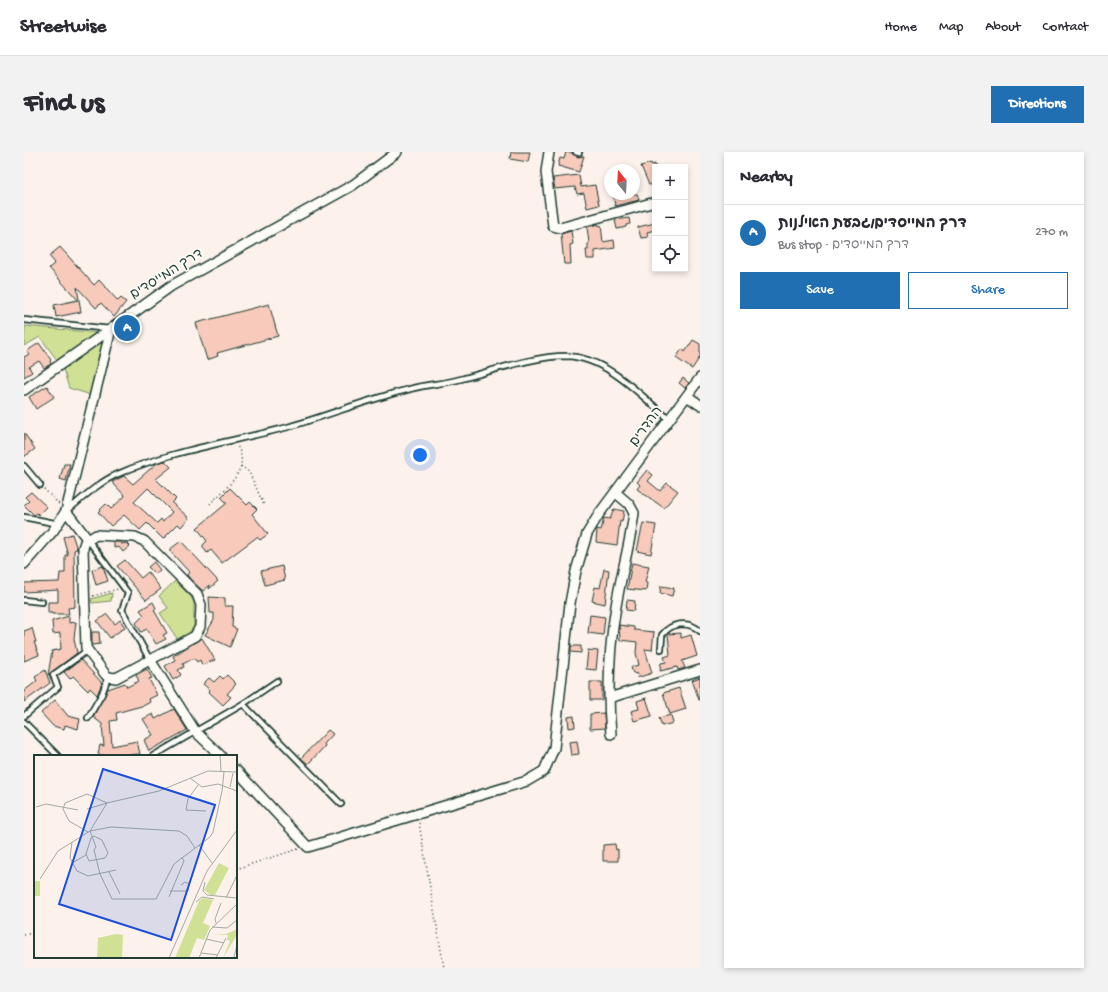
<!DOCTYPE html>
<meta charset="utf-8">
<style>
body{margin:0;font-family:"Gochi Hand","Playpen Sans Hebrew",sans-serif;background:#f2f2f3;color:#2b2b33}
.controls{position:absolute;right:12px;top:12px;display:grid;overflow:hidden;border-radius:0px;box-shadow:0 2px 6px #0003}
.controls button{width:36px;height:36px;display:grid;place-items:center;padding:0;border:0;border-bottom:1px solid #e1e1e2;background:#fff;color:#2b2b33;font:20px sans-serif}
.compass{position:absolute;left:580px;top:12px;width:36px;height:36px;border-radius:50%;background:#fff;box-shadow:0 2px 6px #0003;rotate:342deg}
.you{position:absolute;left:396px;top:303px;width:14px;height:14px;margin:-10px;border:3px solid #fff;border-radius:50%;background:#1a73e8;box-shadow:0 0 0 6px #1a73e833}
.badge{display:grid;place-items:center;width:26px;height:26px;border-radius:50%;background:#1f6fb2;color:#fff;font-size:13px;font-weight:700}
.pin{position:absolute;translate:-50% -50%;border:2px solid #fff;box-shadow:0 1px 4px #0006}
.list{margin:0;padding:0;list-style:none}
h2{display:flex;justify-content:space-between;align-items:center;height:52px;margin:0;padding:0 16px;font-size:17px}
h2 small{font-size:13px;font-weight:400;color:#7c7c81}
.list li{display:grid;grid-template-columns:26px 1fr auto;gap:12px;align-items:center;box-sizing:border-box;height:56px;padding:0 16px;border-top:1px solid #e1e1e2}
.list b{display:block;font-size:15px;white-space:nowrap}
.list p{margin:0;font-size:13px;white-space:nowrap;color:#7c7c81}
.list em{font-size:13px;font-style:normal;color:#7c7c81}
.actions{display:flex;gap:8px;padding:12px 16px}
.actions a{flex:1;padding:9px 0;border:1px solid #1f6fb2;border-radius:0px;text-align:center;font-size:14px;color:#1f6fb2}
.actions .main{background:#1f6fb2;color:#fff}
.icon{flex:none;width:22px;height:22px;fill:none;stroke:currentColor;stroke-width:2;stroke-linecap:round;stroke-linejoin:round}
.map{position:relative;flex:none;width:676px;height:816px;overflow:hidden;border-radius:0px}
header{display:flex;align-items:center;gap:24px;box-sizing:border-box;height:56px;padding:0 20px;background:#fff;border-bottom:1px solid #e1e1e2}
header strong{font-size:19px}
nav{display:flex;gap:22px;margin-inline-start:auto;font-size:14px}
.intro{display:flex;align-items:center;justify-content:space-between;box-sizing:border-box;height:96px;padding:0 24px}
h1{margin:0;font-size:28px}
.button{padding:10px 18px;border-radius:0px;background:#1f6fb2;color:#fff;font-size:14px;font-weight:700}
main{display:flex;gap:24px;padding:0 24px}
aside{flex:1;background:#fff;border-radius:0px;box-shadow:0 2px 6px #0003}
.map>svg:first-child{display:block}
</style>
<header>
<strong>Streetwise</strong>
<nav><a>Home</a><a>Map</a><a>About</a><a>Contact</a></nav>
</header>
<div class="intro"><h1>Find us</h1><a class="button">Directions</a></div>
<main>
<div class="map">
<svg width="676" height="816" viewBox="0 0 676 816">
<rect width="100%" height="100%" fill="#fcf2eb"/>
<filter id="ink" filterUnits="userSpaceOnUse"><feTurbulence type="fractalNoise" baseFrequency=".025" numOctaves="2"/><feDisplacementMap in="SourceGraphic" scale="8" xChannelSelector="R" yChannelSelector="G"/><feConvolveMatrix kernelMatrix="1 2 1 2 8 2 1 2 1" color-interpolation-filters="sRGB"/></filter>
<g filter="url(#ink)">
<!-- green -->
<path fill="#d0e195" stroke="#788f64" d="M1 174 75 181 33 208 16 185 0 194Z
M80 188 67 243 45 236 39 217Z
M151 429 167 445 170 451V475L164 482 154 488 136 461 144 456 135 444Z
M88 441 87 449 68 451 67 447Z"/>
<!-- building -->
<path fill="#f8cabb" stroke="#1f3d34" fill-rule="evenodd" d="M487 0H506L504 10 486 7Z
M542 0 548 1 554 5 560 4 555 20 534 14 536 6 540 7Z
M627 11 628 13 631 12V32L625 33 617 14Z
M555 23 557 35 571 33 575 53 563 56 560 41 553 42 551 35 531 37 529 26Z
M589 42H613L615 48 591 54Z
M605 66 606 72 602 73V75L593 77 591 68Z
M631 71V78L623 80 624 85 617 86 614 75Z
M574 72 575 74 577 73 579 90 590 88 591 96 571 99V107H563L562 98H564V92L565 91 563 75Z
M547 79 549 92 546 93 547 112H540L537 82Z
M36 95 70 133 75 128 94 149 97 146 102 150 90 165 77 151 72 156 53 135 57 160 32 165 30 153 54 148 25 116 31 111 25 104Z
M245 152 254 184 193 201 194 204 183 208 172 171Z
M669 188 676 192V205L668 217 652 206 658 197 661 200Z
M15 191 27 208 26 209 27 212 20 216 15 209 5 215 8 220 0 225V205L5 202 3 199Z
M659 226 665 231 661 236 655 231Z
M23 234 30 245 12 257 5 245Z
M0 281 11 297 0 305Z
M141 309 147 315 132 327 152 347 148 351 165 366 157 375 154 372 139 387 123 371 116 378 100 363 87 374 74 360 82 352 87 357 101 344 88 330 100 324 109 332 133 311ZM124 336 148 360 139 370 137 367 133 371 110 350Z
M40 312H46L42 329 36 327Z
M623 318 629 323 624 329 636 339 643 331 654 339 640 356 613 337 616 333 613 330Z
M206 336 223 353 226 350 233 357 228 362 244 382 236 388 233 385 198 411 187 398 183 401 179 395V393L183 389 173 376 203 351 197 345Z
M7 340 23 355 15 363 13 361 10 363 0 353 5 349 1 345Z
M590 357 600 359 598 370 596 369 593 393 572 390 573 377 577 378 580 366 586 367Z
M619 371 632 373 627 402 613 399Z
M48 382 53 397 50 398 51 455 44 456 45 462H28V461H24V450H34V438L0 440V431L35 430 36 421H41V403H44L39 385Z
M157 389 194 429 185 437 186 433 179 439 168 429 163 423 165 420 145 398Z
M90 390H97V392L103 391 106 394 99 400 95 395 90 396Z
M101 408 117 426 124 420 137 437 122 448 93 414Z
M130 410 136 418 131 422 124 415Z
M608 411 625 414 621 430 623 431 622 439 603 437Z
M79 414 84 429 72 433 68 418Z
M258 414 261 428 241 433 237 419Z
M580 417 585 418 581 452 568 449 571 435 576 436Z
M637 434 650 436 648 444 636 441Z
M185 445 201 446V454H209L208 475 213 477 206 495 181 483 190 468V461H186Z
M603 448 611 449 610 459 602 458Z
M129 450 132 456 130 458 143 481 139 483 142 487 132 492 123 477 117 480 112 471 120 463 116 458Z
M83 462 91 472 96 468 101 475 86 486 73 469Z
M566 463 581 465 579 483 564 481Z
M45 464V471L52 470 50 487 53 501 24 523 28 499 37 497 36 481 29 482 28 469Z
M595 473 610 475V478L630 480 628 498 621 497 628 521 613 526 614 522 609 521 607 515 615 513 612 501 613 490 596 488Z
M8 476 12 490H10L15 503 0 509V479Z
M68 480H75L76 492 68 493Z
M657 481V486L667 483 673 504 658 509 661 516 654 518 653 515 636 519 637 511 642 510 640 505 646 503 644 482Z
M178 486 191 508 178 513 176 508 173 510 170 506 159 512 160 515 154 518 157 523 149 528 141 514 151 508 149 504Z
M547 494H557V501L547 500Z
M564 498 574 499 572 518 562 517Z
M57 508 78 531 73 543 66 536 64 539 49 524 46 527 40 520Z
M123 517 128 526 125 527 133 543 125 547 126 550 121 553 92 561 93 568 86 569 88 594 113 589 116 602 82 604 74 602 76 593 80 594 78 572 69 565 84 537 101 531 103 535 115 529 112 523Z
M21 518 26 531 0 550V539L13 529 11 525Z
M203 523 212 532 203 542 207 545 199 553 185 540 186 538 179 532 185 526 190 530 196 524 199 527Z
M676 525V548H675L668 528Z
M566 530H578V548H566Z
M655 536 662 557 646 562 639 541Z
M622 546 628 564 610 569 607 559 615 557 613 549Z
M31 548 44 564 56 567 54 577 41 573 40 577 29 574 17 561Z
M150 557 163 578 125 599 120 588 129 583 119 567 129 562 131 567Z
M580 561 581 576 566 577V562Z
M647 563 649 571 638 574 635 566Z
M550 564 551 575 545 576 544 565Z
M304 578 309 582 300 592 301 594 284 612 277 606Z
M553 589 555 602 547 603 545 590Z
M591 692 592 698 594 697V709H579V693Z"/>
<g fill="none" stroke-linecap="round" stroke-linejoin="round">
<!-- lane casing -->
<g stroke="#1f3d34" stroke-width="8">
<path id="lane" d="M552 0 555 1
M0 168 86 177
M0 314 16 333
M44 358C60 345 75 330 94 322 148 298 208 290 264 275 305 263 345 247 386 237 403 232 420 232 437 227 468 219 510 204 542 204 583 205 617 244 646 268
M0 365 35 372
M64 388 104 441 98 458 126 508
M0 448 18 450
M637 497 638 483C647 471 664 468 676 479
M219 552 317 652
M0 564 34 535 29 523 64 498
M64 566 78 542 84 525
M0 570 34 604
M129 604 219 552 253 529"/>
</g>
<!-- street casing -->
<g stroke="#1f3d34" stroke-width="12">
<path id="street" d="M525 0 522 20 529 74 536 76 631 50
M0 238 87 177
M663 244 676 253
M42 359 64 388
M72 383 111 385 120 389 173 442 177 453 176 475 171 484 92 526 84 525 81 522 62 496 59 396 61 390Z
M0 412 29 379 42 359 87 177 147 134 329 33 373 0
M126 508 171 579 197 604
M585 546 676 518
M587 582C583 539 585 497 592 454 597 423 606 392 610 361L605 352 592 341
M212 618 284 695 503 629 520 619 530 596 546 451 552 419 563 382 575 362 676 226"/>
</g>
<!-- path -->
<path stroke="#1f3d34" stroke-width="1.5" stroke-dasharray="1 3" stroke-linecap="butt" d="M217 314 225 320 240 353
M20 337 35 352
M186 352C201 336 228 318 213 294
M69 444 94 437
M395 671 420 816
M212 717 274 697
M0 783 11 780"/>
<!-- lane -->
<use href="#lane" stroke="#fdfcf7" stroke-width="4.5"/>
<!-- street -->
<use href="#street" stroke="#fdfcf7" stroke-width="9"/>
</g>
</g>
<g text-anchor="middle" dominant-baseline="central" stroke-width="3.5" stroke-linejoin="round" paint-order="stroke">
<!-- street labels -->
<g font-size="14" fill="#1f3d34" stroke="#fdfcf7">
<text transform="translate(143 123) rotate(-32)">דרך המייסדים</text>
<text transform="translate(623 275) rotate(-54)">ההדרים</text>
</g>
</g>
<!-- overview -->
<g transform="translate(10 603)">
<rect width="203" height="203" fill="#fcf2eb"/>
<path d="M185 108 195 113 181 140H177L170 135ZM0 126H6V141H0ZM169 143 179 145 169 168 176 171 170 185 163 183 155 203H141L165 146ZM203 174V180L189 203 196 186 193 185 194 180 177 179H192ZM82 179 89 180 88 203H63L64 183Z" fill="#d0e195"/>
<path fill="none" stroke="#a4aaa2" stroke-width="1" d="M186 0 187 16M156 23 168 32 184 29 203 36M164 30 154 44 152 55 172 56M196 32 199 18M2 52 12 49 44 55M53 54 73 48M54 77 35 66 29 54 31 48 53 39 73 48M60 81 68 85 74 98 71 103 55 106 52 99 57 83ZM38 87 36 103 43 116 54 121 82 115M165 90 178 108M161 93 153 81 145 76 77 72 56 76 62 92 60 95 66 119 78 144H122L140 109 176 82 179 77 188 36 190 17M38 108 52 100M75 117 86 139M6 124 24 96 56 76 73 48 125 36 174 16 203 17M171 127 169 136 173 140 203 143M136 136H154L155 129 151 127 147 130M135 142 150 106 148 102M192 143 203 120M162 147 168 142 180 144M182 168 181 164 187 148M178 172 193 173 203 165M172 184 190 188M167 198 184 200M200 202 203 190M135 203 173 116 203 75M165 203 176 175 203 149M182 203 192 183"/>
<path fill="#1d4ed8" fill-opacity="0.15" stroke="#1d4ed8" stroke-width="2" d="M69 14 181 50 137 185 25 149Z"/>
<rect width="203" height="203" fill="none" stroke="#1f3d34" stroke-width="2"/>
</g>
</svg>
<div class="controls">
<button>+</button>
<button>−</button>
<button><svg class="icon" aria-label="locate" viewBox="0 0 24 24"><circle cx="12" cy="12" r="6"/><path d="M12 2v4M12 18v4M2 12h4M18 12h4"/></svg></button>
</div>
<svg class="compass" viewBox="-18 -18 36 36"><path d="M0-13l5 13h-10z" fill="#e53935"/><path d="M0 13l5-13h-10z" fill="#7c7c81"/></svg>
<div class="you"></div>
<div class="pin badge" style="left:103px;top:176px">A</div>
</div>
<aside>
<h2>Nearby<small></small></h2>
<ul class="list">
<li><span class="badge">A</span><div><b>דרך המייסדים/גבעת האילנות</b><p>Bus stop · דרך המייסדים</p></div><em>270 m</em></li>
</ul>
<div class="actions"><a class="main">Save</a><a>Share</a></div>
</aside>
</main>
